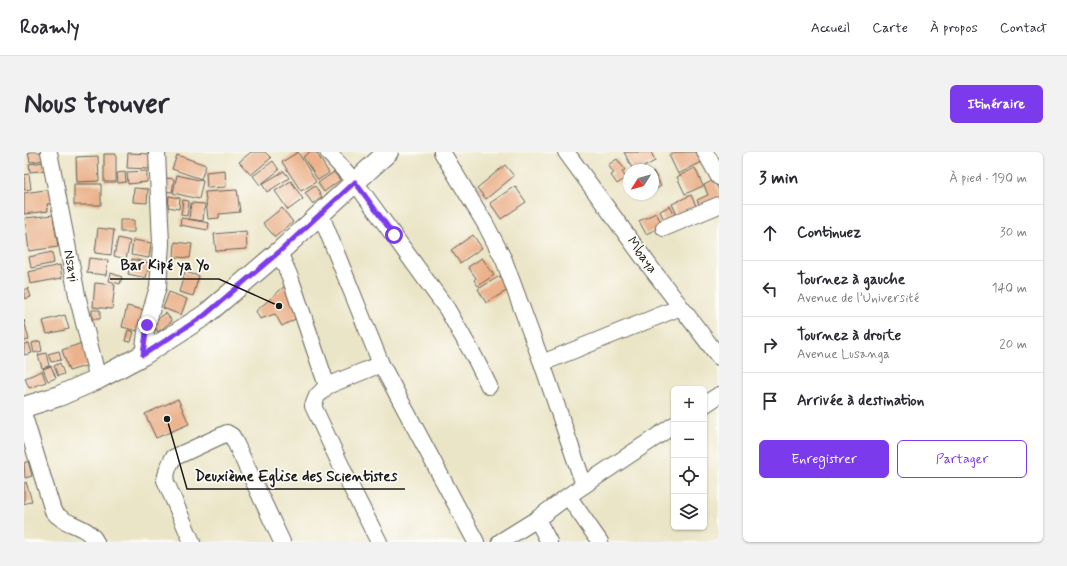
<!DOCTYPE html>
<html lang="fr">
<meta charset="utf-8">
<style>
body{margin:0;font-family:Mynerve,sans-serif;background:#f2f2f3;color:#2b2b33}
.controls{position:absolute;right:12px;bottom:12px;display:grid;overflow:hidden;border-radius:6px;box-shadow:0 1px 3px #0004}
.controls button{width:36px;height:36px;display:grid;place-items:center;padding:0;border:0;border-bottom:1px solid #e1e1e2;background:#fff;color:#2b2b33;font:20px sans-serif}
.compass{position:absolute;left:599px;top:12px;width:36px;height:36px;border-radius:50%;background:#fff;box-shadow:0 1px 3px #0004;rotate:233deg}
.stop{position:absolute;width:12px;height:12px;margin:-9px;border:3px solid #7c3aed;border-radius:50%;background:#fff}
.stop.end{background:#7c3aed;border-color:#fff;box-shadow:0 1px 4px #0008}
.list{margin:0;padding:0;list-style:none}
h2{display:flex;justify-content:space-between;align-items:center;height:52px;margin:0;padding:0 16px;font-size:17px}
h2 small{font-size:13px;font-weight:400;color:#7c7c81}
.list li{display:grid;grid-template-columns:26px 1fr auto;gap:12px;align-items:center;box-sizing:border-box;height:56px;padding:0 16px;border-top:1px solid #e1e1e2}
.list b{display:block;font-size:15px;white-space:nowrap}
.list p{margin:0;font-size:13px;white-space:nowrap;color:#7c7c81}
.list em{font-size:13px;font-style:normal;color:#7c7c81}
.actions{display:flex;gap:8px;padding:12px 16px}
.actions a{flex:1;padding:9px 0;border:1px solid #7c3aed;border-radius:6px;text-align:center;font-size:14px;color:#7c3aed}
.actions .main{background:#7c3aed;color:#fff}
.icon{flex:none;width:22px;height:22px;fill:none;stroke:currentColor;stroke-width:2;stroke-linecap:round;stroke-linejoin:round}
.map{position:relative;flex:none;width:695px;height:390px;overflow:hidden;border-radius:6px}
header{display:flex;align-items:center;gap:24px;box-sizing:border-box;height:56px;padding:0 20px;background:#fff;border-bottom:1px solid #e1e1e2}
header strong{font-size:19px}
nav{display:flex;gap:22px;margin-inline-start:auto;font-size:14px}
.intro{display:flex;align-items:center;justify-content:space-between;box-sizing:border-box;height:96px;padding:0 24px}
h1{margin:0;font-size:28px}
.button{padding:10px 18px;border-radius:6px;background:#7c3aed;color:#fff;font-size:14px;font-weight:700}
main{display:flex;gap:24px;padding:0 24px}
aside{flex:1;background:#fff;border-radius:6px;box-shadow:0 1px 3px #0004}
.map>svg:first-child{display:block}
</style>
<header>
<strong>Roamly</strong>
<nav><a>Accueil</a><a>Carte</a><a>À propos</a><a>Contact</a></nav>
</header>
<div class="intro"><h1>Nous trouver</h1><a class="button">Itinéraire</a></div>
<main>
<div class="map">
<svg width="695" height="390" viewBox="0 0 695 390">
<rect width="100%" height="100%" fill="#fdfcf7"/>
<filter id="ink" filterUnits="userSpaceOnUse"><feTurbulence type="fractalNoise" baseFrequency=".025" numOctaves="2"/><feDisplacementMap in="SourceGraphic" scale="8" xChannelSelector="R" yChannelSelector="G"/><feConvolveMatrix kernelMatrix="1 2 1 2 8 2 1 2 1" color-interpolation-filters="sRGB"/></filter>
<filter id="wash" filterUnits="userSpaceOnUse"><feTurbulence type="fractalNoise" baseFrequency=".012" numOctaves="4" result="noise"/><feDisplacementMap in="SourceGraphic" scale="16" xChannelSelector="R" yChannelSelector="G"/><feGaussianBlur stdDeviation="0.9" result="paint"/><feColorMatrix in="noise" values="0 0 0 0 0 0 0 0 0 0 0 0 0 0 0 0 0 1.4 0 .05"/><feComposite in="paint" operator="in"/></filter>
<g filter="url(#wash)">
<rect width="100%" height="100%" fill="#ebe5c7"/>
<g id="blocks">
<!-- building -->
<path fill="#ebb28c" d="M4 0H20L21 8 6 10Z
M227 0H241L247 6 227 23 215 10Z
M274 0 292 30 277 39 258 10Z
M286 0H292L305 21 294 28 279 5Z
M600 0H627L631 9 614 18H609Z
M651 0H673L678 10 654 22 645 3Z
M104 1 126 2 125 17 103 16Z
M80 2H92V30H80Z
M153 3 182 13 177 27 148 17Z
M74 4 75 29 53 30 52 5Z
M593 7 601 18 598 20 602 26 593 32 587 23 590 21 584 13Z
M249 9 255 18 236 33 229 24Z
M21 10 23 18 6 20 5 12Z
M481 13 490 24 462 47 453 36Z
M671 16 679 34 661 42 653 25Z
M201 18 202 35 183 36 182 20Z
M123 19V30L104 32 103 20Z
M260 19 265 26 243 40 238 32Z
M629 19 637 34 629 39Z
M101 20 102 30 94 31 93 21Z
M310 20 316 28 300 40 294 31Z
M5 22 7 37 0 38V23Z
M153 23 179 29 175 47 149 41Z
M142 26 150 27 148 40 139 39Z
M690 28 695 39V51L678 58 673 48 684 43 680 33Z
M267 29 279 47 264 58 251 39Z
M50 32H77V53H50Z
M291 34 298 45 289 52 281 41Z
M491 34 502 50 477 67 466 51Z
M110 36 124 37 123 51 109 50Z
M28 37 30 51 23 52 24 59 0 62V41Z
M213 38 216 60 195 62V66L184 67 181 40Z
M667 43 674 58 655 67 648 52Z
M145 44 156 46 155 57 144 55Z
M159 48 165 49 163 64 157 63Z
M167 51 181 52 179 69 165 67Z
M646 54 652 67 642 72 636 59Z
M258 56 269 70 251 85 239 71Z
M632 61 639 74 622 82 615 69Z
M29 63 34 95 5 99 1 66Z
M157 66 185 71 184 78 156 73Z
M96 68H110V80H96Z
M74 76 90 78 87 103 71 101Z
M222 79 223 97 192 99 190 82Z
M449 83 458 96 436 111 427 98Z
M94 86 106 89 102 107 90 104Z
M109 88 127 91 125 106 107 103Z
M151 90 168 92 166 106 150 105Z
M28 100 30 111 7 116 5 105Z
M65 106 84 108 82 123 63 121Z
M458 106 470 123 454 134 450 128 452 126 444 115Z
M108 107 125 111 122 126 104 122Z
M36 113 38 126 6 132 4 120Z
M161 120 175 124 169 144 155 140Z
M87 121 98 125 96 132 85 129Z
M476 124 484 138 462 151 454 137Z
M71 131 91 133 88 157 69 155Z
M262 133 277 164 258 174 251 162 236 167 232 159Z
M4 136 7 145 0 147V138Z
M145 140 163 147 157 163 139 156Z
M103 154 120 158 114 179 98 175Z
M68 158H76V167H68Z
M142 161 148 169 134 180 128 171Z
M41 163 45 177 23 182 19 169Z
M0 168 5 188 0 189Z
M104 178 110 180 107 190 101 189Z
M16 189 18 199 10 201 8 191Z
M5 191 8 201 0 203V192Z
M58 191 65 213 45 219 38 198Z
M35 199 37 208 27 210 24 202Z
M22 201 25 214 18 216 14 203Z
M36 211 40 222 34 224 30 214Z
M27 214 32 226 24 229 19 217Z
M18 219 22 230 5 236 1 226Z
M154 247 165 272 132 286 121 262Z
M4 309 8 324 1 326 0 311Z
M2 330 8 349 0 352V331Z"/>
</g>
</g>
<g filter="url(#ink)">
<use href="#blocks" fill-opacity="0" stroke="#646258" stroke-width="1"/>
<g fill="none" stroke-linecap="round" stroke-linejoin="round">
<!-- minor casing -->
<g stroke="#646258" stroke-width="18">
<path id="minor" d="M25 0 53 143 74 227
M304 0 331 30 423 157 451 206 465 234
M418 0 462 73 480 108 518 211 560 333
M542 0 627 116 695 205
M681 0 695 25
M296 61 357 212 452 390
M640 76 695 53
M255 100 266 125 303 234 293 244 289 254 328 337 355 390
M119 203 123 173 134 135 137 92 133 0
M518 211 657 155
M303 234 357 212
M680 253 695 243
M0 264 29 359C40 374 63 372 72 390
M544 344 576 390
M513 367 525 390
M168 390 141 328 144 316 149 306 203 281 208 284 212 292 258 390
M476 390 513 367 544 344 650 273"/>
</g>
<!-- major casing -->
<g stroke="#646258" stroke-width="22">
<path id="major" d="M0 255 35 244 74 227 119 203 181 163 255 100 364 0"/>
</g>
<!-- minor -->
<use href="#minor" stroke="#fff" stroke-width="16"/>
<!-- major -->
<use href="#major" stroke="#fff" stroke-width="20"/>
</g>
</g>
<g fill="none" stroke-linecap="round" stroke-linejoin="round" filter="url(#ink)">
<!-- route -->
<path stroke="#7c3aed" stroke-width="5" d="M123 173 119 203 181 163 255 100 331 30 370 83"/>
</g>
<g text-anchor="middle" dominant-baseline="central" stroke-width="3.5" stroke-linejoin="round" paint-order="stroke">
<!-- street labels -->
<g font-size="14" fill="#1c1c1c" stroke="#fdfcf7">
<text transform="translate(618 103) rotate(54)">Mbaya</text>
<text transform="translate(47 114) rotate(79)">Nsayi</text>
</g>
</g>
<!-- callouts -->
<path fill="none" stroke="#1c1c1c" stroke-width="1.5" d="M255 154L195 127H86M143 267L163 337H381"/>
<g fill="#1c1c1c" stroke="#fdfcf7" stroke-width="1.5">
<circle cx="255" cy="154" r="4"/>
<circle cx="143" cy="267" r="4"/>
</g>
<g font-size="15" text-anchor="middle" font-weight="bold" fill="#1c1c1c" stroke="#fdfcf7" stroke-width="3.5" stroke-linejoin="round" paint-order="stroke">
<text x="141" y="118">Bar Kipé ya Yo</text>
<text x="272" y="329">Deuxième Eglise des Scientistes</text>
</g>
</svg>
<div class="controls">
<button>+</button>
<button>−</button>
<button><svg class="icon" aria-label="locate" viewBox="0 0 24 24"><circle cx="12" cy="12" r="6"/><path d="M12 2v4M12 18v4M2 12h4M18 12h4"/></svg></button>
<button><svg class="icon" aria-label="layers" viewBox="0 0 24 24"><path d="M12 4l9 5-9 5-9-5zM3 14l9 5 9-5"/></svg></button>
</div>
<svg class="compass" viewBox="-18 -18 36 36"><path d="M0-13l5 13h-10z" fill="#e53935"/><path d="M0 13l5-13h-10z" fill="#7c7c81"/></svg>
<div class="stop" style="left:370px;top:83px"></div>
<div class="stop end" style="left:123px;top:173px"></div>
</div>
<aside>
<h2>3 min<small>À pied · 190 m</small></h2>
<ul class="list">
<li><svg class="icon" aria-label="ahead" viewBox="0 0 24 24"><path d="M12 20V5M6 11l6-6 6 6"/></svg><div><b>Continuez</b></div><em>30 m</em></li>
<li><svg class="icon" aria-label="left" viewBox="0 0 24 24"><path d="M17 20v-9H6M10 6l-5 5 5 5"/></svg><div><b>Tournez à gauche</b><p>Avenue de l’Université</p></div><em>140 m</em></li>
<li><svg class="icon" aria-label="right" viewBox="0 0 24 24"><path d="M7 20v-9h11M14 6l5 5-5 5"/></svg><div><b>Tournez à droite</b><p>Avenue Lusanga</p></div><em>20 m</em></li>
<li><svg class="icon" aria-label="arrive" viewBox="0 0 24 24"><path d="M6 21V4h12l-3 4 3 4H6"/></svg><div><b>Arrivée à destination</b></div></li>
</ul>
<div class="actions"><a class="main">Enregistrer</a><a>Partager</a></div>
</aside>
</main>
